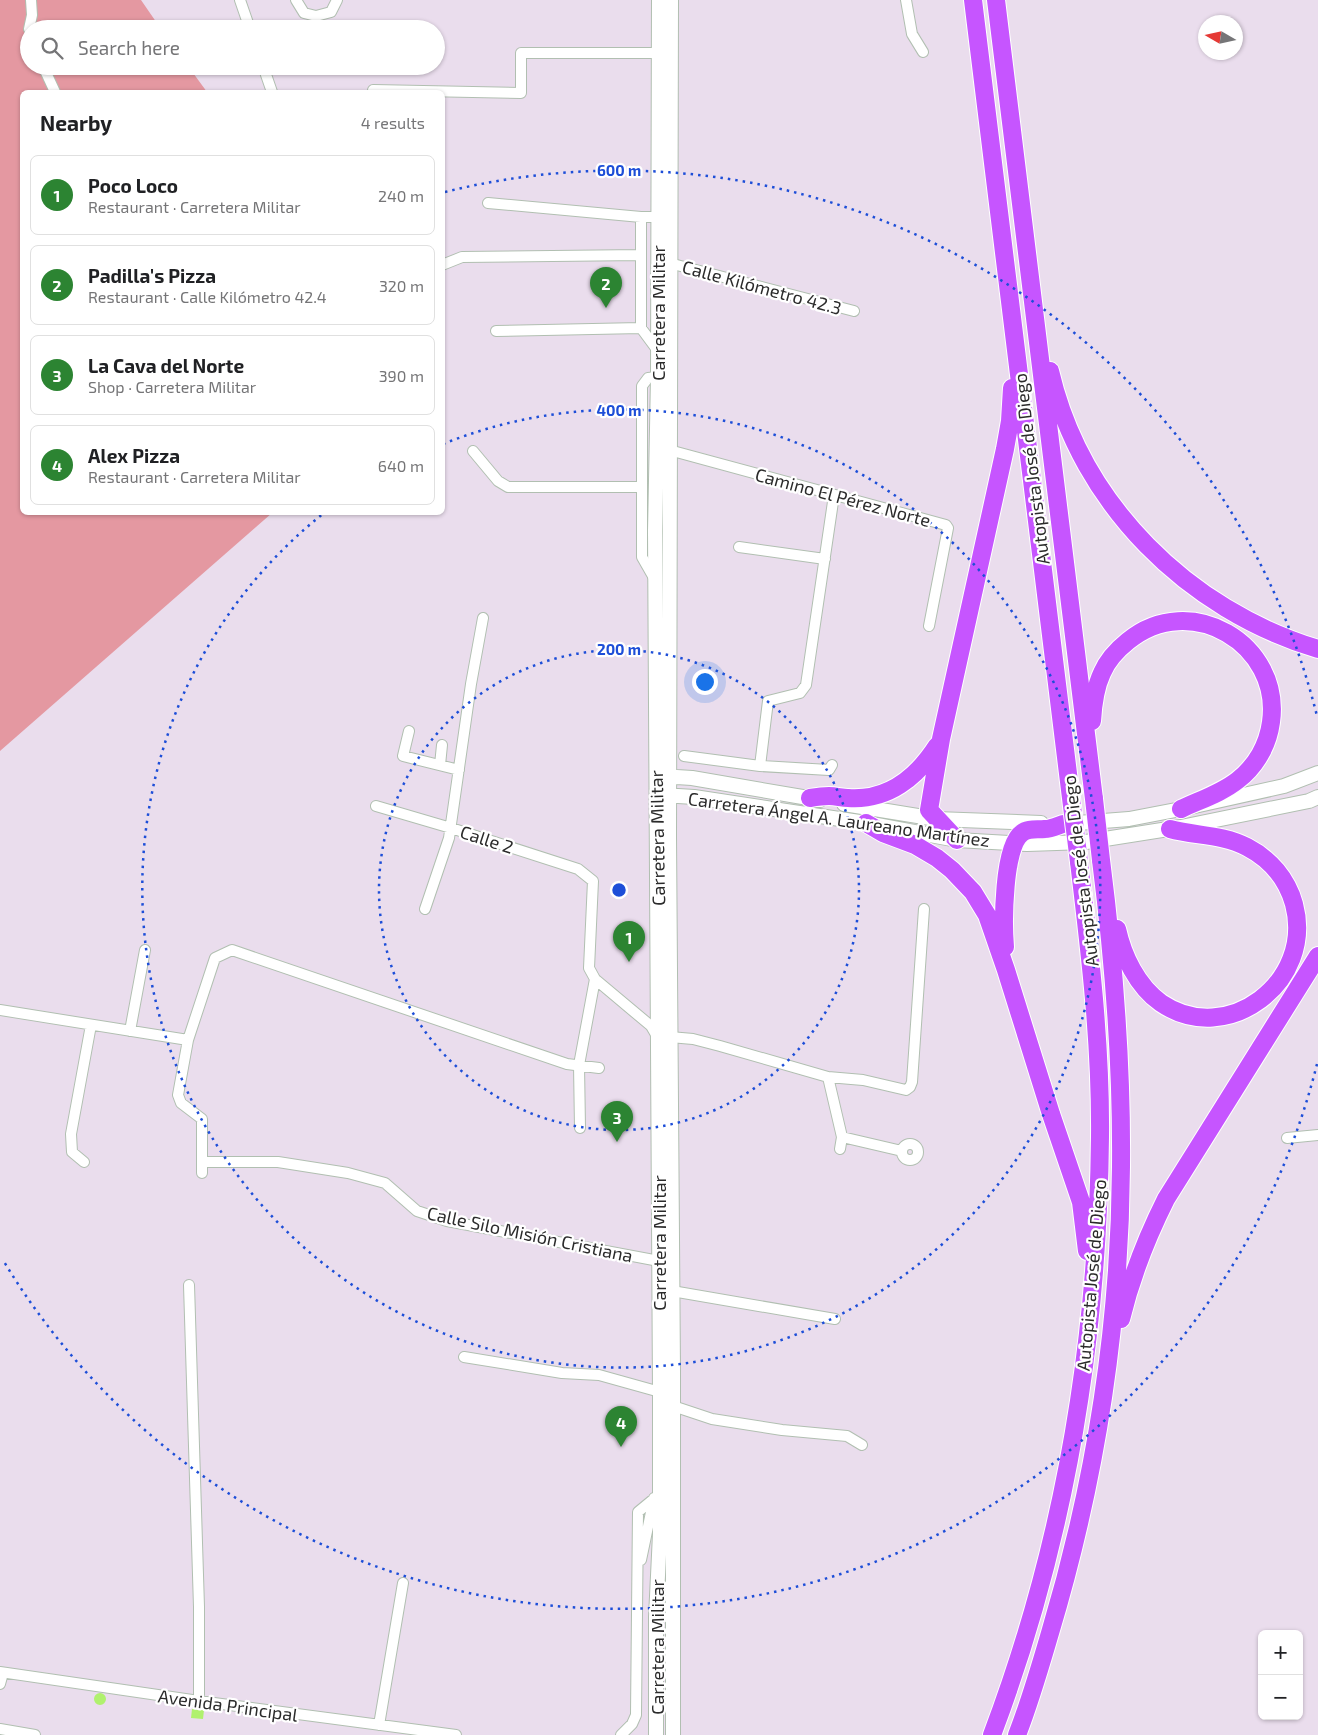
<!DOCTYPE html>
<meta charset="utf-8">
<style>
body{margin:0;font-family:"Exo 2",sans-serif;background:#f6f6f6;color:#202124}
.controls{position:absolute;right:15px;bottom:15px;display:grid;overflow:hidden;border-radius:8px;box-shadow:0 1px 4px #0004}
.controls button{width:45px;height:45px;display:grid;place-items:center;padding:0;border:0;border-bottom:1px solid #e0e0e0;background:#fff;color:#202124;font:25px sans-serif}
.compass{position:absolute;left:1198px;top:15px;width:45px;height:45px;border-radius:50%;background:#fff;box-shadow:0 1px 4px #0004;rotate:279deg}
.you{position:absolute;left:704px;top:681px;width:18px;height:18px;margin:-12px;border:4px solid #fff;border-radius:50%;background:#1a73e8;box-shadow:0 0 0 8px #1a73e833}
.badge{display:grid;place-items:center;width:32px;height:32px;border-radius:50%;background:#2c8432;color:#fff;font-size:16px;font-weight:700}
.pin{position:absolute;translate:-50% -41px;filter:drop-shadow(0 1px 2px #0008)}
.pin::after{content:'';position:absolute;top:26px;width:18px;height:15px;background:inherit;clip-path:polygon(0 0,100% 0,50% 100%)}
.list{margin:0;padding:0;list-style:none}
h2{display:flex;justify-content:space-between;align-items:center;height:65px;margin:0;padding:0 20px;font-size:21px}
h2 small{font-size:16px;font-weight:400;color:#757577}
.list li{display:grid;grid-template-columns:32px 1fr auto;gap:15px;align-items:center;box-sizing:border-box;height:80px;margin:0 10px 10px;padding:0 10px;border:1px solid #e0e0e0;border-radius:8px}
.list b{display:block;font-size:19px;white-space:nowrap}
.list p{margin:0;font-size:16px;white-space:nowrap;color:#757577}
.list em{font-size:16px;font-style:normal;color:#757577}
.icon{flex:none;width:28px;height:28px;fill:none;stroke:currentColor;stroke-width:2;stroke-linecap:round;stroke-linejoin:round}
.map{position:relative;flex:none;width:1318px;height:1735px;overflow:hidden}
.search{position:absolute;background:#fff;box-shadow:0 1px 4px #0004;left:20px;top:20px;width:425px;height:55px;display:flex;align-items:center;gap:12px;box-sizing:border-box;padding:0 18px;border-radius:28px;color:#757577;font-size:19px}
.panel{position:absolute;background:#fff;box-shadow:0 1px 4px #0004;left:20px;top:90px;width:425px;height:425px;border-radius:8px}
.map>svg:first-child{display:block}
</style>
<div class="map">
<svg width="1318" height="1735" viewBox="0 0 1318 1735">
<rect width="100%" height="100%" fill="#eadded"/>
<!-- green -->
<path fill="#e498a1" d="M0 0H141L161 29H29V66H188L207 92H22V512L272 513 0 751Z"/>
<!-- water -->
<path fill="#b0f16e" d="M94 1699a6 6 0 1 1 12 0a6 6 0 1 1-12 0Z
M192 1709 204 1710 203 1719 191 1718Z"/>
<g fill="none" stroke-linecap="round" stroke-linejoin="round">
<!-- street casing -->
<g stroke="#b1bfb1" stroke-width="12">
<path id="street" d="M240 0 250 29
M296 0 304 13 316 16 331 12 337 0
M906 0 912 34 923 52
M29 29 32 15 31 0
M43 66 55 92
M263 66 272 92
M373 90 521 93V53H659
M488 203 641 217H658
M641 217V328L658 351
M669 263 854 311
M442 265 462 257 641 255
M496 331 641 328
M669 450 946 525 948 528 929 626
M473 451 498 481 508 487H642
M739 547 825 559
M654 578 642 557V386L648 378 658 377
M409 731 403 756 459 770
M684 756 760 766 829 770 832 765
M440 765 442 745
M760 766 768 701 800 693 806 685 834 495
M376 806 451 828 578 869 593 881 589 968 595 979 579 1065 580 1128
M425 909 449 838 471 684 483 618
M595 979 651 1026 658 1038
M0 1010 188 1040
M130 1031 145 950
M670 1037 693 1039 720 1046 828 1077 863 1080 906 1090 910 1087 912 1082 924 909
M828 1077 842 1137 840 1149
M842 1137 902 1151
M1287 1138 1318 1135
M902 1152a8 8 0 1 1 16 0a8 8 0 1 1-16 0Z
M84 1162 72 1152 71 1134 91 1025
M203 1162H278L348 1173 385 1183 417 1211 447 1221 659 1261
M202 1173V1119L181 1103 178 1095 188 1040 215 958 232 950 567 1064 599 1068
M189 1285 199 1607V1701
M672 1291 835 1319
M464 1357 562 1373 599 1375 660 1392 673 1406 712 1419 782 1430 847 1436 862 1445
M641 1560 654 1498
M0 1672 199 1701 456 1735
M0 1684 3 1673
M379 1725 403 1583
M0 1729 35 1735
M621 1735 632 1724 636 1715 638 1512 655 1498"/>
</g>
<!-- secondary casing -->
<g stroke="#b1bfb1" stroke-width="16">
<path id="secondary" d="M671 0 669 837 673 1371V1735
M661 776 692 778 820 800
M662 795 694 797 866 823 957 840 1027 844 1086 842 1181 827 1309 801 1318 797
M844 804 936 819 1041 823
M1065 824 1129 819 1181 809 1284 786 1318 773
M656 1735V1617L660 1534V1392L655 531 658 377 659 0"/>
</g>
<!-- highway casing -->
<g stroke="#fff" stroke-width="20">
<path id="highway" d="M973 0 1071 798
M996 0 1094 799
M1050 371C1081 504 1188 610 1318 649
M1092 721C1093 704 1095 688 1102 673 1107 661 1118 649 1128 641 1190 590 1282 644 1271 722 1268 745 1256 766 1238 780 1222 793 1200 800 1181 809
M810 798C816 797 823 796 829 796 836 796 842 798 848 798 888 801 917 777 937 746
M866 823 883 833 915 845 937 858 952 870 973 892 987 915 1006 970 1051 1114 1081 1202 1087 1251
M957 840 929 810 941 739 1005 449 1010 421 1012 388
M1117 929C1123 956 1137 986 1161 1003 1227 1048 1315 982 1294 904 1287 879 1270 859 1247 847 1222 834 1196 836 1170 829
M1005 947C1003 924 1003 846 1022 833 1028 828 1037 830 1045 829 1051 829 1057 826 1063 824
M1121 1319C1131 1278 1147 1237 1166 1199L1318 956
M992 1735C1064 1544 1098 1341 1100 1137 1101 1045 1090 953 1079 862
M1017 1735C1030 1702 1040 1667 1050 1633 1095 1483 1120 1324 1121 1167 1122 1064 1114 962 1101 860"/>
</g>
<!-- street -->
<use href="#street" stroke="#fff" stroke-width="10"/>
<!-- secondary -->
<use href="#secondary" stroke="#fff" stroke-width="14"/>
<!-- highway -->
<use href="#highway" stroke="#c655ff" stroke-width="18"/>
<!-- highway-bridge casing -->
<g stroke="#fff" stroke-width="20" stroke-linecap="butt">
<path id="highway-bridge" d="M1071 798 1079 862
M1094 799 1101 860"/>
</g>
<!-- highway-bridge -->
<use href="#highway-bridge" stroke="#c655ff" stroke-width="18"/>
</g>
<!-- distance rings -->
<g fill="none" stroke="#1d4ed8" stroke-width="2.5" stroke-dasharray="2.5 5">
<circle cx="619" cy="890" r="240"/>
<path d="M443 444A479 479 0 1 1 324 513"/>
<path d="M1317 1064A719 719 0 0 1 3 1260M445 192A719 719 0 0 1 1317 716"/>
</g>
<g text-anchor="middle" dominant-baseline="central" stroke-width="4.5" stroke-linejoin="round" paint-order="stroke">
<!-- street labels -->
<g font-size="18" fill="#2b2b2b" stroke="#fff">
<text transform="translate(762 287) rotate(15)">Calle Kilómetro 42.3</text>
<text transform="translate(658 313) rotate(-90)">Carretera Militar</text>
<text transform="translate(1031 469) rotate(-97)">Autopista José de Diego</text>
<text transform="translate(843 497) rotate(15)">Camino El Pérez Norte</text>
<text transform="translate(839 819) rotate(8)">Carretera Ángel A. Laureano Martínez</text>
<text transform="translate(657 838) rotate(-91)">Carretera Militar</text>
<text transform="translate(487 839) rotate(18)">Calle 2</text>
<text transform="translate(1080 871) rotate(-97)">Autopista José de Diego</text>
<text transform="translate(530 1234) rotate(12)">Calle Silo Misión Cristiana</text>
<text transform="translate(659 1243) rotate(-90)">Carretera Militar</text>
<text transform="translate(1091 1275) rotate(-85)">Autopista José de Diego</text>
<text transform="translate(657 1647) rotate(-90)">Carretera Militar</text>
<text transform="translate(228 1705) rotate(8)">Avenida Principal</text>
</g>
</g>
<circle cx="619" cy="890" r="8" fill="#1d4ed8" stroke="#fff" stroke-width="2.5"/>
<g font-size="15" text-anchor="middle" font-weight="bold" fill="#1d4ed8" stroke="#fff" stroke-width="4.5" stroke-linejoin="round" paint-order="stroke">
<text x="619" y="176">600 m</text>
<text x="619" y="416">400 m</text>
<text x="619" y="655">200 m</text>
</g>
</svg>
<div class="controls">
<button>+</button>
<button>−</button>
</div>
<svg class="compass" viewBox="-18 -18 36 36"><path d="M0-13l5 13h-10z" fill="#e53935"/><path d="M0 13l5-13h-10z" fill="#757577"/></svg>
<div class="you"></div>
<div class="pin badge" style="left:629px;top:962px">1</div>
<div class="pin badge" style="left:606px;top:308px">2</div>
<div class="pin badge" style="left:617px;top:1142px">3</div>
<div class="pin badge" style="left:621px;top:1447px">4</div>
<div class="search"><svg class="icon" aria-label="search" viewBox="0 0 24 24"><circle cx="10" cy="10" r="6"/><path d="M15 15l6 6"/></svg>Search here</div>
<section class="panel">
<h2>Nearby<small>4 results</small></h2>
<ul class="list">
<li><span class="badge">1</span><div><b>Poco Loco</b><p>Restaurant · Carretera Militar</p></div><em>240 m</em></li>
<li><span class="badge">2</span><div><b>Padilla's Pizza</b><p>Restaurant · Calle Kilómetro 42.4</p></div><em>320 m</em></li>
<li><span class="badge">3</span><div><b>La Cava del Norte</b><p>Shop · Carretera Militar</p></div><em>390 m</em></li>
<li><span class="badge">4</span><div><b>Alex Pizza</b><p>Restaurant · Carretera Militar</p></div><em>640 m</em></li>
</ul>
</section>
</div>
